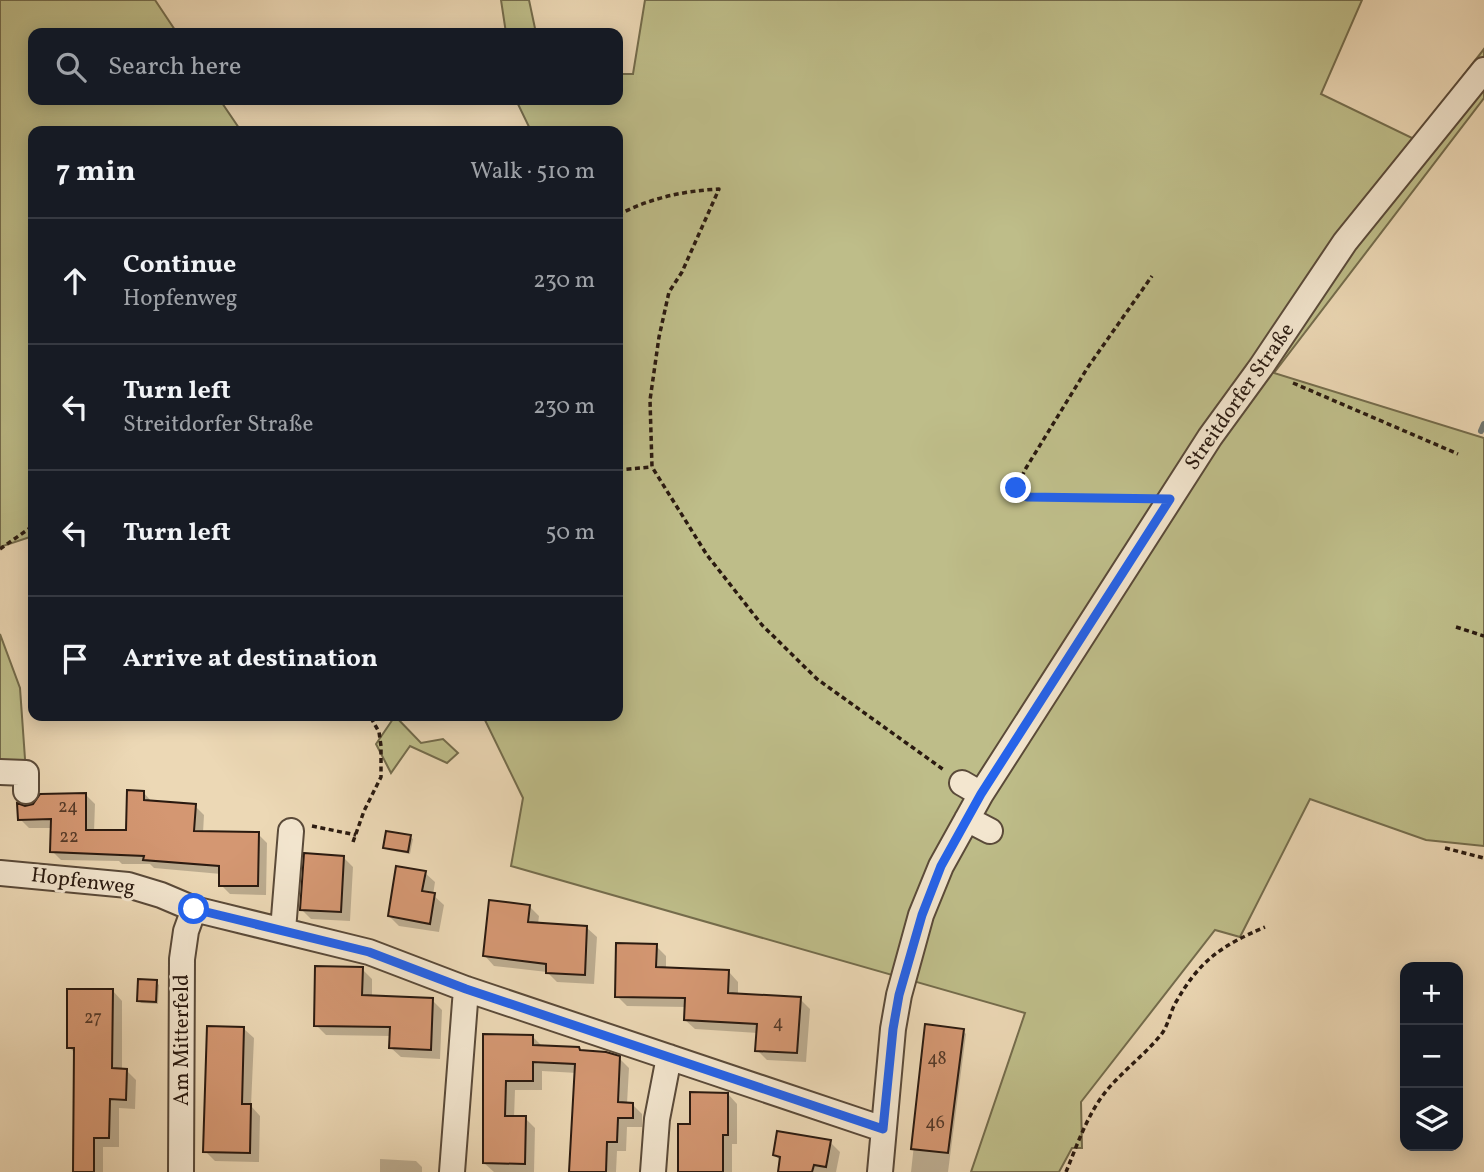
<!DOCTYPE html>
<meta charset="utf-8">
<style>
body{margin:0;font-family:Vollkorn,serif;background:#20242c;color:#f1f3f6}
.controls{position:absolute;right:21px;bottom:21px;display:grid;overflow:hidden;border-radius:14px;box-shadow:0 4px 18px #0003}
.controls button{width:63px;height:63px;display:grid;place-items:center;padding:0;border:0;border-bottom:2px solid #363941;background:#171b24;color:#f1f3f6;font:35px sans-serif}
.stop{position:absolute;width:21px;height:21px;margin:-16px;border:5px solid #2563eb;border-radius:50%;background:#fff}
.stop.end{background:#2563eb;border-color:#fff;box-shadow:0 2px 7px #0008}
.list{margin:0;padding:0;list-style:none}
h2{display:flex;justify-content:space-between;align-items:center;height:91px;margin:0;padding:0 28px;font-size:30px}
h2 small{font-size:23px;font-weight:400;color:#9ea1a6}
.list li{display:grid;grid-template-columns:46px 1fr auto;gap:21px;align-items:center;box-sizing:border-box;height:126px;padding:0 28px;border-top:2px solid #363941}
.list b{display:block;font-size:26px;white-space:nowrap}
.list p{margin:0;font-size:23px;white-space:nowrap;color:#9ea1a6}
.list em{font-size:23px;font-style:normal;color:#9ea1a6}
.icon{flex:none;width:38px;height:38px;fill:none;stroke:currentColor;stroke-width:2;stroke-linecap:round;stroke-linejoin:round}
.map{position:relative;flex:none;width:1484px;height:1172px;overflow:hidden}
.search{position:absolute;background:#171b24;box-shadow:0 4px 18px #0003;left:28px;top:28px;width:595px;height:77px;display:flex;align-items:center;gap:18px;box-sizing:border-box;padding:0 24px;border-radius:14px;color:#9ea1a6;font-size:26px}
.panel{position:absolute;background:#171b24;box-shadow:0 4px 18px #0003;left:28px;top:126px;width:595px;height:595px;border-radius:14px}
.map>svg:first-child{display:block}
</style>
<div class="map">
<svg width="1484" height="1172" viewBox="0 0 1484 1172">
<rect width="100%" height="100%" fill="#ecd8b5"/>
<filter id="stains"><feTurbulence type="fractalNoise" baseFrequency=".00286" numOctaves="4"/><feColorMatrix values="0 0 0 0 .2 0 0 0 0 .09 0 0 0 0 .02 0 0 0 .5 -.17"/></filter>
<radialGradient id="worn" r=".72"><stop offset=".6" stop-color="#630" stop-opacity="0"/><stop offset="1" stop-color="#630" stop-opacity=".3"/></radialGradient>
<!-- green -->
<path fill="#bebd89" stroke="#746c4c" stroke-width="2" d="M0 0H155L177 33H33V100H220L241 131H33V536L0 547Z
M501 0H529L536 33H506Z
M645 0H1362L1321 94 1414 139 1484 49V98L1274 373 1484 438V846L1426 840 1310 799 1240 937 1215 930 1081 1102 1082 1148H1072L1059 1172H971L1025 1013 511 866 523 798 483 716H618V131H531L516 100H618V74H633Z
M0 634 20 688 26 773H0Z
M395 716 421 743 443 739 458 753 447 763 410 746 391 773 376 744Z"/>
<!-- shadow -->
<path fill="#0003" d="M143 792 152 802 195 806 204 815 203 833 258 834 267 843 266 895 230 894 221 885V874L154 868 150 864H122L119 861 61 860 52 851 53 828H29L20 819 25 808 86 795 95 804 94 832H128Z
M410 837 413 839 410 854 388 850 385 848Z
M344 858 353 867 350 921 311 919 301 909Z
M425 873 435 882 433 895 444 905 439 932 399 926 389 916Z
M529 906 539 916 538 924 587 928 597 937 594 984 557 982 547 972 494 966 485 956Z
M656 946 666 956V969L729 972 738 982V995L800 999 810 1009 806 1062 767 1060 757 1050 758 1033 695 1029 685 1020 686 1007 627 1006 617 996Z
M362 969 372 979V997L432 1000 442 1010 440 1059 401 1057 391 1048V1036L326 1035 316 1025Z
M156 982 159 985 158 1004 141 1003 139 1000Z
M113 991 122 1001V1070H126L136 1080 135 1109 119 1108V1147H103V1172H75L76 1054 69 1047Z
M927 1026 963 1031 966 1034 948 1172H911Z
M244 1029 254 1038 251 1106 260 1116 259 1162 215 1161 205 1151Z
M485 1036H532L543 1047 579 1048 583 1052 619 1058 629 1068 627 1104H632L642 1114V1127H627L626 1151H617L616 1172H571L577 1073 542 1071V1090H515L514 1118H525L535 1128 534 1172H494L484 1163Z
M728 1094 737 1104V1144H732V1172H679L692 1126Z
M830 1142 840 1152 836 1172H779L781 1161 775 1155Z
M380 1159 416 1161 422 1167V1172H380Z"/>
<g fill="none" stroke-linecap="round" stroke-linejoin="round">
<!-- stream -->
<path stroke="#6f7875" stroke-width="6" d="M1481 431 1484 424"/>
</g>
<!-- building -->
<path fill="#d49772" stroke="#2a1a10" stroke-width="2" d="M127 790 144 791V800L196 804 194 831 259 832 258 886H219V866L143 860 144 856 50 852 51 819 18 820 17 803 25 806 33 804 40 794 86 793V830H126Z
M386 831 411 835 408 852 383 848Z
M304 853 344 856 341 912 300 910Z
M396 866 426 871 422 891 435 893 430 924 388 916Z
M489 900 530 905 528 922 587 926 585 975 546 973V964L483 956Z
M616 943 657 944 656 967 729 970 728 993 801 997 797 1053 755 1051 757 1024 684 1020 685 998 615 997Z
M315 966 363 967 362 995 433 998 431 1050 389 1048 390 1027 314 1026Z
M138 979 157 980 156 1002 137 1001Z
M67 989H113L112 1068 127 1069 126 1100 110 1099 109 1138H94V1172H73L74 1048H67Z
M925 1024 964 1029 948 1153 911 1149Z
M207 1026 244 1027 242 1104H251L250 1153 203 1152Z
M483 1034 533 1035V1045L579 1047 580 1050 606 1052 620 1056 618 1102 633 1103V1118H618L617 1142H607L606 1172H569L575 1064 533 1062V1081H506L505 1116H526L525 1164 483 1163Z
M690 1092 728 1093V1135H723V1172H678V1124H690Z
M777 1131 831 1140 826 1167 814 1165 812 1172H778L780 1157 773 1155Z"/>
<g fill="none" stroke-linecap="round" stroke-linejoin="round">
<!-- minor casing -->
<g stroke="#5a4a39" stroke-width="28">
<path id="minor" d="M0 772 26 773V791
M962 783 981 794
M967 819 990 831
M0 873 128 885 161 895 194 909 369 952 466 989 883 1129
M283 930 291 831
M181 1172 182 959 186 931 194 909
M452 1172 466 989
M653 1172 657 1119 669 1057
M880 1172 893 1029 899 995 921 915 941 866 981 794 1210 437 1261 367 1345 242 1484 70"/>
</g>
<!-- path -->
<path stroke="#2a1a10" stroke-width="3.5" stroke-dasharray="5 3.5" stroke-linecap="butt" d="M618 215C650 198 683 191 719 189L682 272 669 292 659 337 650 400 652 467 707 555 762 625 817 679 944 770
M1293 383 1458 454
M618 470 652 467
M1143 499 1027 497 1019 495 1016 488 1026 468 1088 367 1152 276
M0 549 33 526
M1456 627 1484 636
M312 826 356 835
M353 842 364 811 381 777V746L379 732 370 716
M1445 848 1484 858
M1066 1172C1077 1145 1088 1113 1107 1090 1123 1071 1144 1055 1160 1036 1168 1027 1170 1012 1176 1002 1200 960 1221 946 1265 927"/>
<!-- minor -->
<use href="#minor" stroke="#f3e6cf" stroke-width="24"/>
</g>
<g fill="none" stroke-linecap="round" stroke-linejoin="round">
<!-- route -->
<path stroke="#2563eb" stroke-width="9" d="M194 909 369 952 466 989 883 1129 893 1029 899 995 922 915 941 866 981 794 1170 499 1027 497 1019 495 1016 488"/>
</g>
<g text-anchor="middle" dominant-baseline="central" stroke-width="6" stroke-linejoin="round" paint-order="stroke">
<!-- number labels -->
<g font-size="18" fill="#543928">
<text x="68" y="807">24</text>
<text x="69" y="837">22</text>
<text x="93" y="1018">27</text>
<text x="778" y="1023">4</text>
<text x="937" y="1059">48</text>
<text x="935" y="1123">46</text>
</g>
<!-- street labels -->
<g font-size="21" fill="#2a1a10" stroke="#f3e6cf">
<text transform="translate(1240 397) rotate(-55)">Streitdorfer Straße</text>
<text transform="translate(83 882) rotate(7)">Hopfenweg</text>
<text transform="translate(182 1040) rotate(-90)">Am Mitterfeld</text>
</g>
</g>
<rect width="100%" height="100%" filter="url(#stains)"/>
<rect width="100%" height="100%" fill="url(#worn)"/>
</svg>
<div class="controls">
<button>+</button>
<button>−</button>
<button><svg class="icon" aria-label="layers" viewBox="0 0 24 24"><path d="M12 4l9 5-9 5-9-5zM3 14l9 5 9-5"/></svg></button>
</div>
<div class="stop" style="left:194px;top:909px"></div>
<div class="stop end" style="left:1016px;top:488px"></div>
<div class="search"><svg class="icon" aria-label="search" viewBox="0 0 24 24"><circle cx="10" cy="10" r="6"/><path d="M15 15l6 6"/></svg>Search here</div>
<section class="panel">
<h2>7 min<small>Walk · 510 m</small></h2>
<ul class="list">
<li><svg class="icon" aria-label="ahead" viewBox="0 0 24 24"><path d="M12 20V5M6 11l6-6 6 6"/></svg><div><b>Continue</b><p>Hopfenweg</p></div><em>230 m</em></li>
<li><svg class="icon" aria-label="left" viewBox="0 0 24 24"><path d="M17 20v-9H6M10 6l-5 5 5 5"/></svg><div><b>Turn left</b><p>Streitdorfer Straße</p></div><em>230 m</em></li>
<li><svg class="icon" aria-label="left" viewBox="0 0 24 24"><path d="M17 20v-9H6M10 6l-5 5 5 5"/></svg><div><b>Turn left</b></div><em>50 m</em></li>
<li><svg class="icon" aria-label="arrive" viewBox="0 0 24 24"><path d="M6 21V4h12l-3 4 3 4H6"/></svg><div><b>Arrive at destination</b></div></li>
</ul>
</section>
</div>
